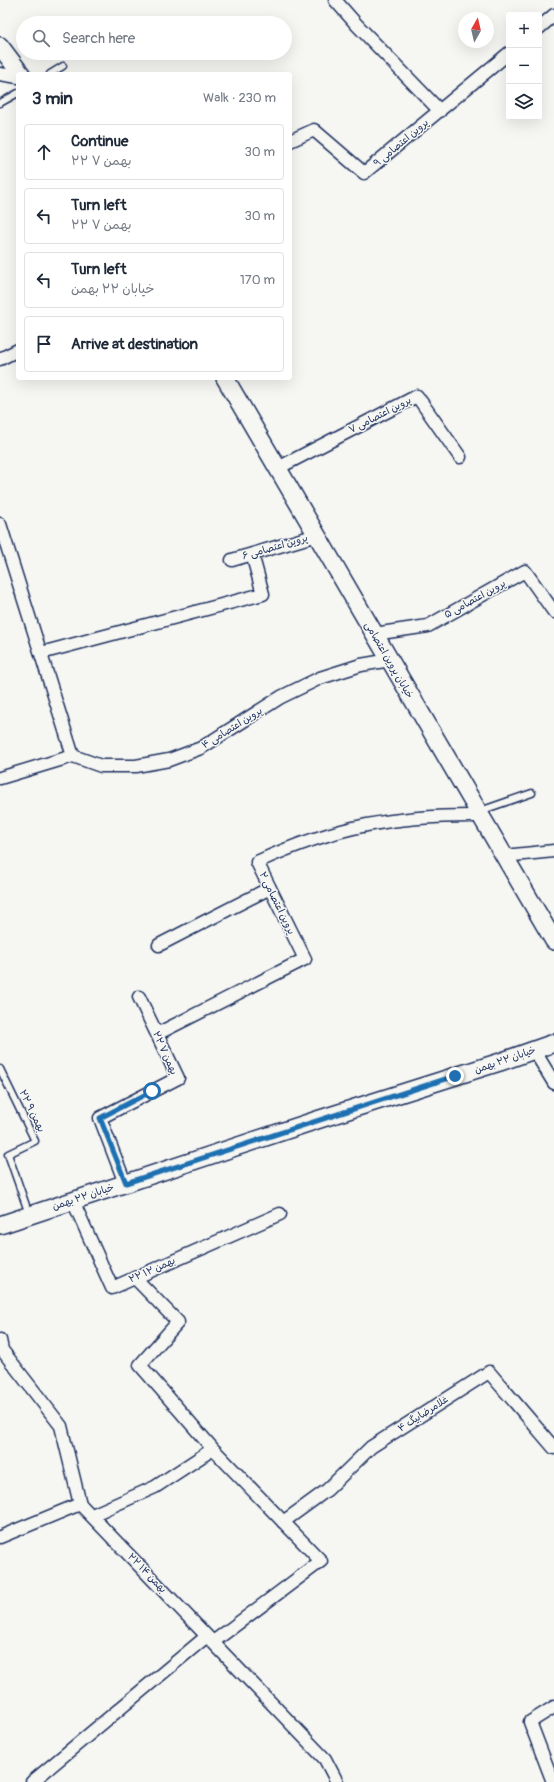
<!DOCTYPE html>
<meta charset="utf-8">
<style>
body{margin:0;font-family:Pangolin,"Playpen Sans Arabic",sans-serif;background:#f6f6f7;color:#1f2937}
.controls{position:absolute;right:12px;top:12px;display:grid;overflow:hidden;border-radius:4px;box-shadow:0 4px 16px #0002}
.controls button{width:36px;height:36px;display:grid;place-items:center;padding:0;border:0;border-bottom:1px solid #e0e1e3;background:#fff;color:#1f2937;font:20px sans-serif}
.compass{position:absolute;left:458px;top:12px;width:36px;height:36px;border-radius:50%;background:#fff;box-shadow:0 4px 16px #0002;rotate:8deg}
.stop{position:absolute;width:12px;height:12px;margin:-9px;border:3px solid #1f6fb2;border-radius:50%;background:#fff}
.stop.end{background:#1f6fb2;border-color:#fff;box-shadow:0 1px 4px #0008}
.list{margin:0;padding:0;list-style:none}
h2{display:flex;justify-content:space-between;align-items:center;height:52px;margin:0;padding:0 16px;font-size:17px}
h2 small{font-size:13px;font-weight:400;color:#747a83}
.list li{display:grid;grid-template-columns:26px 1fr auto;gap:12px;align-items:center;box-sizing:border-box;height:56px;margin:0 8px 8px;padding:0 8px;border:1px solid #e0e1e3;border-radius:4px}
.list b{display:block;font-size:15px;white-space:nowrap}
.list p{margin:0;font-size:13px;white-space:nowrap;color:#747a83}
.list em{font-size:13px;font-style:normal;color:#747a83}
.icon{flex:none;width:22px;height:22px;fill:none;stroke:currentColor;stroke-width:2;stroke-linecap:round;stroke-linejoin:round}
.map{position:relative;flex:none;width:554px;height:1782px;overflow:hidden}
.search{position:absolute;background:#fff;box-shadow:0 4px 16px #0002;left:16px;top:16px;width:276px;height:44px;display:flex;align-items:center;gap:10px;box-sizing:border-box;padding:0 14px;border-radius:22px;color:#747a83;font-size:15px}
.panel{position:absolute;background:#fff;box-shadow:0 4px 16px #0002;left:16px;top:72px;width:276px;height:308px;border-radius:4px}
.map>svg:first-child{display:block}
</style>
<div class="map">
<svg width="554" height="1782" viewBox="0 0 554 1782">
<rect width="100%" height="100%" fill="#f6f6f2"/>
<filter id="ink" filterUnits="userSpaceOnUse"><feTurbulence type="fractalNoise" baseFrequency=".025" numOctaves="2"/><feDisplacementMap in="SourceGraphic" scale="8" xChannelSelector="R" yChannelSelector="G"/><feConvolveMatrix kernelMatrix="1 2 1 2 8 2 1 2 1" color-interpolation-filters="sRGB"/></filter>
<g filter="url(#ink)">
<g fill="none" stroke-linecap="round" stroke-linejoin="round">
<!-- lane casing -->
<g stroke="#1b2f5e" stroke-width="9">
<path id="lane" d="M50 74 63 66
M0 103 18 93
M480 811 532 793
M0 1069 35 1141 8 1154 29 1214"/>
</g>
<!-- street casing -->
<g stroke="#1b2f5e" stroke-width="15">
<path id="street" d="M335 0 357 25 440 111
M539 28 554 15
M0 74 18 77
M290 141 314 130 364 173 509 53
M0 359 18 350
M278 468 417 396 460 457
M0 524 73 756
M232 560 317 535
M374 634 428 626 525 571 554 612
M41 653 263 594 252 554
M0 778 73 756 101 766H136L169 760 201 748 281 697 320 678 361 665 390 660
M504 856 554 851
M159 945 270 888
M157 1034 305 959 257 862C335 826 396 815 481 816
M534 1050 554 1083
M125 1183 100 1118 178 1078 139 997
M73 1201 112 1288 280 1214
M135 1278 178 1322 140 1365 213 1449 321 1561 213 1642
M0 1340 2 1350 61 1426 80 1504 325 1759 337 1782
M92 1515 155 1487 213 1449
M283 1522 327 1490 371 1447 489 1372 554 1448
M0 1537 80 1504
M32 1782 207 1636
M553 1782 530 1722 554 1707"/>
</g>
<!-- secondary casing -->
<g stroke="#1b2f5e" stroke-width="20">
<path id="secondary" d="M0 46 21 74
M225 378 554 941
M0 1225 320 1119 500 1062 554 1043"/>
</g>
<!-- lane -->
<use href="#lane" stroke="#f6f6f2" stroke-width="6"/>
<!-- street -->
<use href="#street" stroke="#f6f6f2" stroke-width="12"/>
<!-- secondary -->
<use href="#secondary" stroke="#f6f6f2" stroke-width="17"/>
</g>
</g>
<g fill="none" stroke-linecap="round" stroke-linejoin="round" filter="url(#ink)">
<!-- route -->
<path stroke="#1f6fb2" stroke-width="5" d="M152 1091 100 1118 126 1183 455 1076"/>
</g>
<g text-anchor="middle" dominant-baseline="central" stroke-width="3" stroke-linejoin="round" paint-order="stroke">
<!-- street labels -->
<g font-size="10" fill="#1b2f5e" stroke="#f6f6f2">
<text transform="translate(401 143) rotate(-40)">پروین اعتصامی ۹</text>
<text transform="translate(380 415) rotate(-27)">پروین اعتصامی ۷</text>
<text transform="translate(275 547) rotate(-16)">پروین اعتصامی ۶</text>
<text transform="translate(475 599) rotate(-29)">پروین اعتصامی ۵</text>
<text transform="translate(389 660) rotate(60)">خیابان پروین اعتصامی</text>
<text transform="translate(232 728) rotate(-32)">پروین اعتصامی ۴</text>
<text transform="translate(277 903) rotate(64)">پروین اعتصامی ۲</text>
<text transform="translate(165 1053) rotate(66)">۲۲ بهمن ۷</text>
<text transform="translate(505 1060) rotate(-19)">خیابان ۲۲ بهمن</text>
<text transform="translate(32 1111) rotate(64)">۲۲ بهمن ۹</text>
<text transform="translate(83 1197) rotate(-18)">خیابان ۲۲ بهمن</text>
<text transform="translate(152 1270) rotate(-24)">۲۲ بهمن ۱۲</text>
<text transform="translate(423 1414) rotate(-33)">غلامرضابیگ ۴</text>
<text transform="translate(147 1573) rotate(46)">۲۲ بهمن ۱۴</text>
</g>
</g>
</svg>
<div class="controls">
<button>+</button>
<button>−</button>
<button><svg class="icon" aria-label="layers" viewBox="0 0 24 24"><path d="M12 4l9 5-9 5-9-5zM3 14l9 5 9-5"/></svg></button>
</div>
<svg class="compass" viewBox="-18 -18 36 36"><path d="M0-13l5 13h-10z" fill="#e53935"/><path d="M0 13l5-13h-10z" fill="#747a83"/></svg>
<div class="stop" style="left:152px;top:1091px"></div>
<div class="stop end" style="left:455px;top:1076px"></div>
<div class="search"><svg class="icon" aria-label="search" viewBox="0 0 24 24"><circle cx="10" cy="10" r="6"/><path d="M15 15l6 6"/></svg>Search here</div>
<section class="panel">
<h2>3 min<small>Walk · 230 m</small></h2>
<ul class="list">
<li><svg class="icon" aria-label="ahead" viewBox="0 0 24 24"><path d="M12 20V5M6 11l6-6 6 6"/></svg><div><b>Continue</b><p>۲۲ بهمن ۷</p></div><em>30 m</em></li>
<li><svg class="icon" aria-label="left" viewBox="0 0 24 24"><path d="M17 20v-9H6M10 6l-5 5 5 5"/></svg><div><b>Turn left</b><p>۲۲ بهمن ۷</p></div><em>30 m</em></li>
<li><svg class="icon" aria-label="left" viewBox="0 0 24 24"><path d="M17 20v-9H6M10 6l-5 5 5 5"/></svg><div><b>Turn left</b><p>خیابان ۲۲ بهمن</p></div><em>170 m</em></li>
<li><svg class="icon" aria-label="arrive" viewBox="0 0 24 24"><path d="M6 21V4h12l-3 4 3 4H6"/></svg><div><b>Arrive at destination</b></div></li>
</ul>
</section>
</div>
